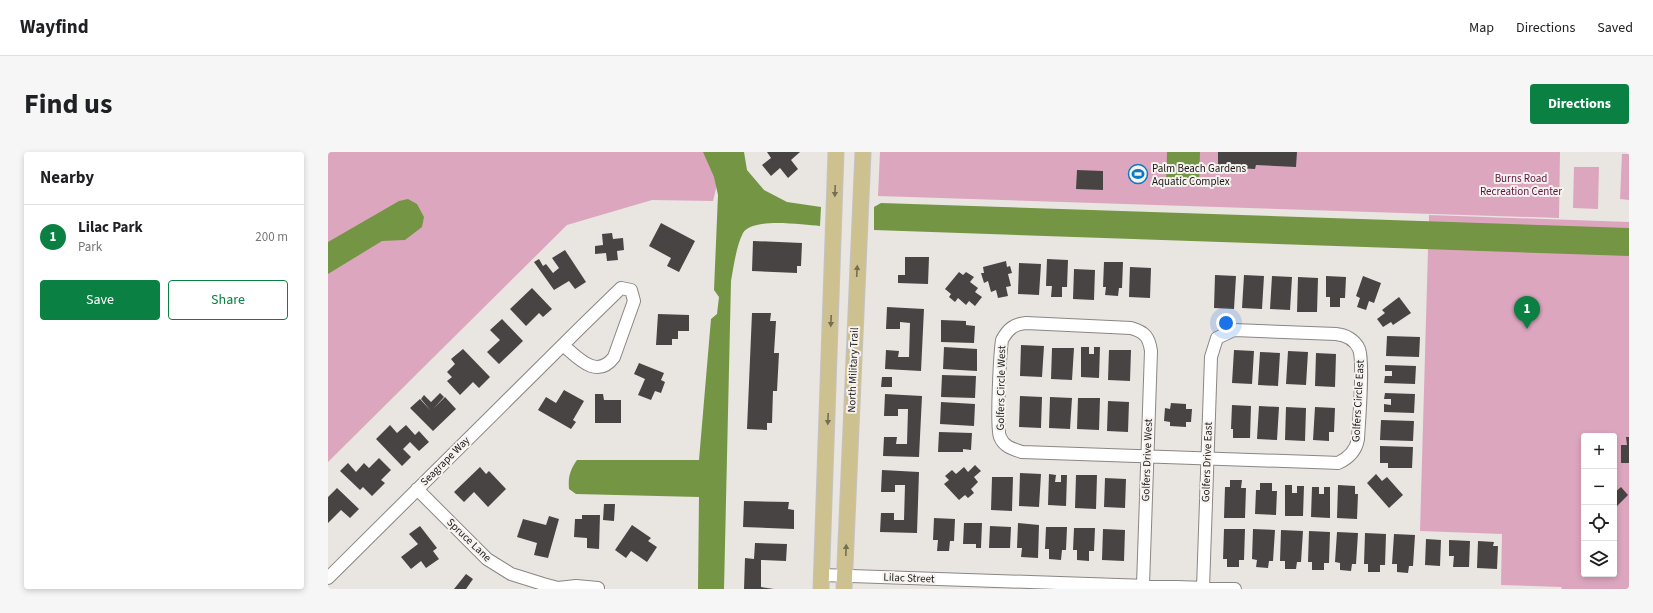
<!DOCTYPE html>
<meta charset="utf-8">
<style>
body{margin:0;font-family:"Source Sans 3",sans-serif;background:#f6f6f6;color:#202124}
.controls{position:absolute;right:12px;bottom:12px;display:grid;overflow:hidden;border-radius:4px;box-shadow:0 2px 6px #0003}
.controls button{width:36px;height:36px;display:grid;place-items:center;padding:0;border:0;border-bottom:1px solid #e0e0e0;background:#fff;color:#202124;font:20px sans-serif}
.you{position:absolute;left:898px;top:171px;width:14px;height:14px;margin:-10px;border:3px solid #fff;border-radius:50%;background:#1a73e8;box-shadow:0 0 0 6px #1a73e833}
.badge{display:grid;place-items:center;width:26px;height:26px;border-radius:50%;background:#0b8043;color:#fff;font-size:13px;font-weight:700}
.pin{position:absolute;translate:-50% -33px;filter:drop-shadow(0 1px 2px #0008)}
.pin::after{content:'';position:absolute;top:21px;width:14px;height:12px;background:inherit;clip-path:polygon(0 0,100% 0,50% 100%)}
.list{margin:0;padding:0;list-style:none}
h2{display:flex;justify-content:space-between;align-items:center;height:52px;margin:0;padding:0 16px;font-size:17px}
h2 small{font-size:13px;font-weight:400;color:#757577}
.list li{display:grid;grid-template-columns:26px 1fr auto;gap:12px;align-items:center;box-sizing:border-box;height:64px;padding:0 16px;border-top:1px solid #e0e0e0}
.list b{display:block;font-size:15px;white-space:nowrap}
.list p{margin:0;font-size:13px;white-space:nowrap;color:#757577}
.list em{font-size:13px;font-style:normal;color:#757577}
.actions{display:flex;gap:8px;padding:12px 16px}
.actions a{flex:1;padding:9px 0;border:1px solid #0b8043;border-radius:4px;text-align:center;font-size:14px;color:#0b8043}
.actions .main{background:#0b8043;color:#fff}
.icon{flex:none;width:22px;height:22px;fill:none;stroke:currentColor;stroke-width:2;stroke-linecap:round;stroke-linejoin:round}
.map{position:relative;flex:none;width:1301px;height:437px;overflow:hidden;border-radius:4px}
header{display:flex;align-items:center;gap:24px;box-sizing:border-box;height:56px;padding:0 20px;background:#fff;border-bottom:1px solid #e0e0e0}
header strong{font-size:19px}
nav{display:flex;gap:22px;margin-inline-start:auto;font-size:14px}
.intro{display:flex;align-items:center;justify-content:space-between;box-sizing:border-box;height:96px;padding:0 24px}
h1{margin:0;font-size:28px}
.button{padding:10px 18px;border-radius:4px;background:#0b8043;color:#fff;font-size:14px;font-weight:700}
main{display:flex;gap:24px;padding:0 24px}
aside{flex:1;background:#fff;border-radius:4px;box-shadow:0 2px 6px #0003}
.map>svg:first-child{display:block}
</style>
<header>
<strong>Wayfind</strong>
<nav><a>Map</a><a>Directions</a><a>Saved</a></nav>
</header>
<div class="intro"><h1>Find us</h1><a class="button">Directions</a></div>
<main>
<aside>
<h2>Nearby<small></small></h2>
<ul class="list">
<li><span class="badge">1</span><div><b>Lilac Park</b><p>Park</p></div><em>200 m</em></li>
</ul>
<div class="actions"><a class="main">Save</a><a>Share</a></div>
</aside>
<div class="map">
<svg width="1301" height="437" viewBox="0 0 1301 437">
<rect width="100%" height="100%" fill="#e9e5e1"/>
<!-- green -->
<path fill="#dda6bf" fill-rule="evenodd" d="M0 0H397L385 49 324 48 239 73 0 310Z
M552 0H1232L1231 66 550 44Z
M1294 2H1301V48L1292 47Z
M1246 15H1271L1270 57 1245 56Z
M1101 63 1301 70V437H1234L1233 435 1173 433 1174 382 1092 379ZM1256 284H1286V422H1256Z"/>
<!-- water -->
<path fill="#749544" d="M375 0H416L419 18 436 38 459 50 493 55 492 74C475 73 424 65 415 81 408 95 406 113 403 129L396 437H370L371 345 248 342 241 337C240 325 242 318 249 308H371L383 167 389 162 391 145 386 138 390 43 386 25Z
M839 0H872L871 34 838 33Z
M80 47 89 52 96 65 94 75 77 88 54 89 0 122V90L71 49Z
M553 51 1301 76V104L546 78V55Z"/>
<!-- building -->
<path fill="#494444" d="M439 0H472L463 8 470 17 460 26 452 16 443 24 434 13 443 6Z
M890 0H969L968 15 928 13 927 17 890 15Z
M749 18 775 19V38L748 37Z
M333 71 367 89 351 120 339 114 343 106 321 94Z
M284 81 285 87 295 86 296 98 289 99 290 108 279 109 278 101 267 102V94L275 93 274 82Z
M425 89 474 91 473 114H469V121L424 119Z
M237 98 258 130 247 137 241 129 226 138 206 110 211 107 215 114 218 112 225 121 231 116 224 106Z
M577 105H601L600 132 570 131V123H577Z
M719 107 740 108 739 135H734V145H723L724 134H718Z
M678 109 679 115 682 114 684 121 680 122 683 134 678 135 680 144 670 146 668 138 663 140 660 129 656 131 653 121H656L655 115Z
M776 110H795L794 136H791L790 144 777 143 778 135H775Z
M691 111 713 112 711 143 690 142Z
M802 115 823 116 822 146 801 145Z
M746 117 767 118 766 148 745 147Z
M631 120 635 123 638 120 646 125 642 130 650 136 647 140 654 145 647 154 641 149 638 153 630 146 627 150 621 145 623 142 617 137Z
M887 123 908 124 906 157 886 156Z
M916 123 936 124 934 157 914 156Z
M944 124 964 125 962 158 942 157Z
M998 124 1018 125 1017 146H1012V155H1002V145H998Z
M1035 124 1053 131 1046 151 1041 149 1038 158 1029 155 1032 146 1028 144Z
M970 125 990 126 989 160H969Z
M204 136 224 157 215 165 211 161 198 174 182 157Z
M1071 145 1083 161 1065 173 1063 170 1055 175 1049 167 1057 161 1054 158Z
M559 155 596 157 593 219 557 217 558 198 571 199 570 205H581L582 171 572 170V177H558Z
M424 161H443L442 169H448L446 201H451L449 239H445L444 271H439V278L419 277Z
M330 162 361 163V179H350V187H344V193H328Z
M174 167 195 189 171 212 159 200 172 188 162 178Z
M613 168 638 169V173L647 174 646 191 613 190Z
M1059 184 1092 185 1091 205 1058 204Z
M693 193 716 194 714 225 692 224Z
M616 195 649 197V219L615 217Z
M753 195H761V202H766V195H772L771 226 753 225Z
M724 196H746L744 228 723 227Z
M135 197 162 225 151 236 145 230 132 243 119 229 124 225 119 220 127 212 123 207Z
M781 198H803L802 229 780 228Z
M906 198 926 199 924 232 904 231Z
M960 199 980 200 978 233 958 232Z
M932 200 952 201 950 234 930 233Z
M988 201 1008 202 1007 235 987 234Z
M311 211 336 221 333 228 337 230 333 241 327 239 323 248 310 243 317 227 306 222Z
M1057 213 1088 214 1087 232 1056 231 1057 224H1064V219H1057Z
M614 223 648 224 647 246 613 245Z
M554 225H564V235H553Z
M236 238 256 249 245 268 248 270 243 277 210 258 218 245 228 251Z
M112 241 116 245 106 256 117 245 128 257 105 279 82 256 92 247 103 259 93 247 96 243 103 250Z
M1057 241 1087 242 1086 261 1056 260V252L1063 253V247H1056Z
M267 242H275L276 248H293V271H267Z
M557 242 594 244 591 305 555 304 556 285H569L568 292H579L580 257H570V264H556Z
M692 244 714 245 713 276 691 275Z
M722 245 744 246 742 277 721 276Z
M750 246H772L771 278 749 277Z
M780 249 801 250 800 280 779 279Z
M613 250 647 252 646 274 612 272Z
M843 251 858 252V257H864L863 270H858V275L842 274V270L836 269 837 256 842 257Z
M904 253 923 254 922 286H905V277H903Z
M931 254 951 255 949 288 929 287Z
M958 255 978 256 977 289 957 288Z
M987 255 1007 256 1006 280H1001V289L985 288Z
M1053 268 1086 269 1085 289 1052 288Z
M62 273 69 281 78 273 87 283 91 279 101 290 91 299 82 290 75 297 83 305 74 314 48 287Z
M611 280 644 281 643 298 635 297V300H610Z
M1298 285H1301V311H1293V293H1299Z
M1052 294 1085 295 1084 316H1060V311H1052Z
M51 306 63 318 53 328 57 331 44 344 35 335 32 338 12 319 20 311 28 320 36 311 41 316Z
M647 313 653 319 646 325 650 330 643 337 646 341 640 346 637 343 631 348 616 332 621 328 617 324 624 318 628 322 636 315 640 320Z
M152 315 158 322 161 319 178 337 160 355 146 340 136 350 126 340Z
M554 318 591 320 589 381 552 380 553 361H566V368H576L577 333H567V340H553Z
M692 321 713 322 711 355 691 354Z
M721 322 728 323 727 330H733V323H739L738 354 720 353Z
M1048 322 1054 329 1059 325 1075 343 1061 356 1039 331Z
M748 323H769L768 357 747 356Z
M664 325H685L684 359 663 358Z
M777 326 798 327 797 356 776 355Z
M902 328H914L913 336H918L917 366H896L897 335H902Z
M932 331H944V339H949L948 363 927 362 928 338H932Z
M957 333H964V341H969V334H976L975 364H957Z
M1010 333 1027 334V342H1030L1029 367 1009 366Z
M984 335H991V342H996V335H1002V366L983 365Z
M1293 335 1300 343 1286 357V341Z
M9 336 31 357 22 366 13 358 0 371V345Z
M416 349 461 350 460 357 466 358V377L415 375Z
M276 352H287L286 369 275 368Z
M254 363H272L271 397 259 396V386L246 385 247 367H254Z
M221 364 231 367 220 406 206 403 209 391 189 385 195 367 218 373Z
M606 366 627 367 626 389H622L621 399H609L610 388H605Z
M636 371H654L653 396H648V392H635Z
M690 371 711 373 710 406 693 405 694 396H689Z
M304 373 323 386 320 389 329 395 319 410 303 399 298 406 287 398Z
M92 374 109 396 105 399 111 407 98 416 93 409 83 417 73 405 90 392 81 382Z
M662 374 683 375 682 396H661Z
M718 375H739L738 398H734L733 408 721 407V397H717Z
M746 376H767L766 399H761V409L749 408V398H745Z
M775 377 797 378 796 409 774 408Z
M896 377H917L916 408H911V415H899V407H895Z
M925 377 947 378 945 409H941L940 416 928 415 929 408 924 407Z
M953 378 975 379 973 410H969L968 417H957V409H952Z
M981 379 1002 380 1001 411H996V418H984V410H980Z
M1009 380 1030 381 1028 412H1024L1023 419 1012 418V411L1007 410Z
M1037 381 1058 382 1057 413H1052V420H1040V412H1036Z
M1066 382 1087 383 1085 414H1081L1080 421 1069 420V412H1064Z
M1098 387 1113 388 1112 414 1097 413Z
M1121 388 1142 389 1141 415H1125L1126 404H1121Z
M1150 389 1166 390 1165 394H1170L1169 417 1149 416Z
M427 391 459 392 458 409 433 408V435L446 437H416L417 406 426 407Z
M138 422 145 427 138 437H126Z"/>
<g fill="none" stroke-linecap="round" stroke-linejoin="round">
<!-- minor casing -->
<g stroke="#8a8683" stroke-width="14">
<path id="minor" d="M89 337 159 407 183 422 215 432 230 436 248 434 270 436
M494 423 907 437
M0 426 255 173 293 136 303 138 306 149 286 205C269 228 250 206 235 193
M815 433 823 199C821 185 817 180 803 176L698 171C686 172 680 177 674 188 672 202 668 275 672 285 676 295 685 297 694 300 800 304 905 307 1010 311 1021 306 1028 299 1030 287 1031 269 1036 209 1031 197 1027 188 1018 183 1008 182L906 178 889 186 883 205 875 436"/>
</g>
<!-- major casing -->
<g stroke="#c4c3c3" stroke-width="17">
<path id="major" d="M493 437 508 0
M516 437 535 0"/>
</g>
<!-- minor -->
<use href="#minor" stroke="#fff" stroke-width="12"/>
<!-- major -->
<use href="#major" stroke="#cec190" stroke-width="15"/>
</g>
<!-- one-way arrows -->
<defs><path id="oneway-solid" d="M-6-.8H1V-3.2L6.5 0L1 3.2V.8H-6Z"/></defs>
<g fill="#746e54">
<use href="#oneway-solid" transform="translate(507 39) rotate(92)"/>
<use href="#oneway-solid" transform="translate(529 119) rotate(-87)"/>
<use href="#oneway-solid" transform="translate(503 169) rotate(92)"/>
<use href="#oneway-solid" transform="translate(500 267) rotate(92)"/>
<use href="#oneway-solid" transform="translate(518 398) rotate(-88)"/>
</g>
<!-- icons -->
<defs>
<g id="stadium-ring" transform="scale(1)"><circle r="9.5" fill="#f6f2ef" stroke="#0a7ac4" stroke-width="1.5"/><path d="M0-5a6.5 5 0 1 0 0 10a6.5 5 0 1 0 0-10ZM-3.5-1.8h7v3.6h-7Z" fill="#0a7ac4"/></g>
</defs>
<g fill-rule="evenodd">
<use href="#stadium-ring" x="810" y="22"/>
</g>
<g text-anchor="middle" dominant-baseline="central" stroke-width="4" stroke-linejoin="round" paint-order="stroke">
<!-- poi labels -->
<g font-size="11" fill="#1b1a18" stroke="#f6f2ef" text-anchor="start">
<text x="824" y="16">Palm Beach Gardens<tspan x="824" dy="13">Aquatic Complex</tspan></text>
</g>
<!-- park labels -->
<g font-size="11" fill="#5f143f" stroke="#f6f2ef">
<text x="1193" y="26">Burns Road<tspan x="1193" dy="13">Recreation Center</tspan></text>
</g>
<!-- street labels -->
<g font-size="11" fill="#1b1a18" stroke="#f6f2ef">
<text transform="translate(525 218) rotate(-88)">North Military Trail</text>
<text transform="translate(673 236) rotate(-89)">Golfers Circle West</text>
<text transform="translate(1030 249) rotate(-87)">Golfers Circle East</text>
<text transform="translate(819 308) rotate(-88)">Golfers Drive West</text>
<text transform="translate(117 309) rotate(-45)">Seagrape Way</text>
<text transform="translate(879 310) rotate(-88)">Golfers Drive East</text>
<text transform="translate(141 388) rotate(44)">Spruce Lane</text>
<text transform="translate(581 426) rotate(2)">Lilac Street</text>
</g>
</g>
</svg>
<div class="controls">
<button>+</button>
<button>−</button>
<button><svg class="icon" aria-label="locate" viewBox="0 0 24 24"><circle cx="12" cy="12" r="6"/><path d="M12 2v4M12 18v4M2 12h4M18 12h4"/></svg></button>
<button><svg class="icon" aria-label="layers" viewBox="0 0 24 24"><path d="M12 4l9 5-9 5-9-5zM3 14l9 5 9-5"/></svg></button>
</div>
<div class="you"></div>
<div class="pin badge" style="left:1199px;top:177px">1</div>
</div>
</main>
